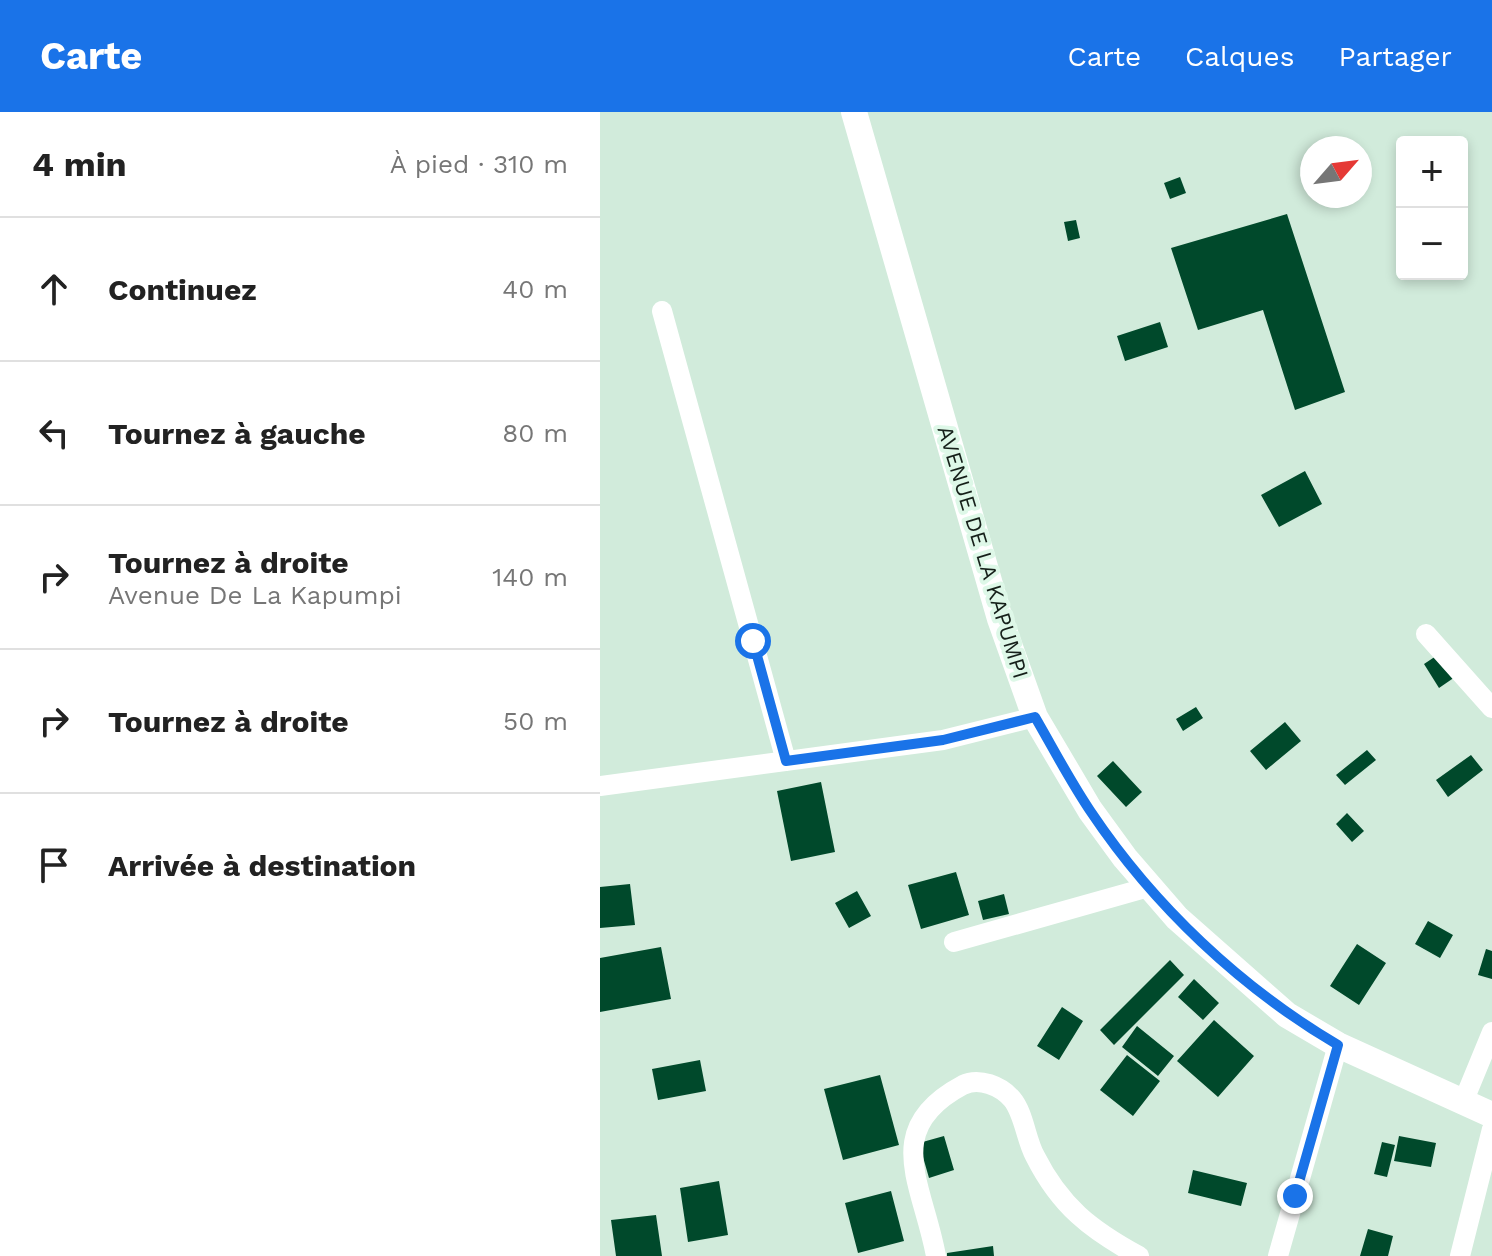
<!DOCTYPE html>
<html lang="fr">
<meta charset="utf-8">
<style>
body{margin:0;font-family:"Work Sans",sans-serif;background:#f6f6f6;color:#222}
.controls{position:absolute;right:24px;top:24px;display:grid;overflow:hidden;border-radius:8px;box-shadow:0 4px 12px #0003}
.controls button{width:72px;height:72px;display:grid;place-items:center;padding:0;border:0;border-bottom:2px solid #e0e0e0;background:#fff;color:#222;font:40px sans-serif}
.compass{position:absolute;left:700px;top:24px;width:72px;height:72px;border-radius:50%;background:#fff;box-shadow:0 4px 12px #0003;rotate:62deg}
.stop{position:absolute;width:24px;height:24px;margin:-18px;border:6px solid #1a73e8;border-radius:50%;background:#fff}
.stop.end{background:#1a73e8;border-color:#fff;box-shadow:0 2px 8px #0008}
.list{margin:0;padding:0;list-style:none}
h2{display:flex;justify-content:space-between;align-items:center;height:104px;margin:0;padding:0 32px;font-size:34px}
h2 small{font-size:26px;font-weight:400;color:#767676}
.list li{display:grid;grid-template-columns:52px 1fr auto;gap:24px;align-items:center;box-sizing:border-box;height:144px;padding:0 32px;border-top:2px solid #e0e0e0}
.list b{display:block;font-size:30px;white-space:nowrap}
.list p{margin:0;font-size:26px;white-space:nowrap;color:#767676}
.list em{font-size:26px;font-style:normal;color:#767676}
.icon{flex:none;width:44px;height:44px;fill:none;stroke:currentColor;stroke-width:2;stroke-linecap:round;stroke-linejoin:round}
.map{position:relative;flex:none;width:892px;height:1144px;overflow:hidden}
header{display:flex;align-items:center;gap:48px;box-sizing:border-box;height:112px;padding:0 40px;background:#1a73e8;color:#fff}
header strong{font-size:38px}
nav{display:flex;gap:44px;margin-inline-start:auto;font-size:28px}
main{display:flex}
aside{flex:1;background:#fff}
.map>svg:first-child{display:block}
</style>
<header>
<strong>Carte</strong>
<nav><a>Carte</a><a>Calques</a><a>Partager</a></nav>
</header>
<main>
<aside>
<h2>4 min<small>À pied · 310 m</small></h2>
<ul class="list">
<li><svg class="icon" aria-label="ahead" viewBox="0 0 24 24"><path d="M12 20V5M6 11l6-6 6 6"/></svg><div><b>Continuez</b></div><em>40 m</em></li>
<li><svg class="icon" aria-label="left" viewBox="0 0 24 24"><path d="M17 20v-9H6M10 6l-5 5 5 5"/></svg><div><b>Tournez à gauche</b></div><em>80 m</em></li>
<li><svg class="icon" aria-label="right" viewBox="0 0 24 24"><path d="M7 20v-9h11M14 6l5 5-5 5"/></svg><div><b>Tournez à droite</b><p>Avenue De La Kapumpi</p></div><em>140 m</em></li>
<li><svg class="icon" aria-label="right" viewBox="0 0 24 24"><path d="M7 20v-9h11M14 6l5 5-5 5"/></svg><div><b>Tournez à droite</b></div><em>50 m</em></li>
<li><svg class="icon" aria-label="arrive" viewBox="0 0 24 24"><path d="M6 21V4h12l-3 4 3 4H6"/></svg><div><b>Arrivée à destination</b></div></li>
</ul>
</aside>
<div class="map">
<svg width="892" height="1144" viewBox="0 0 892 1144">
<rect width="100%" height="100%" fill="#d1ebdb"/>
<!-- building -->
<path fill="#00492b" d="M580 65 586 81 570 87 564 71Z
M687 102 745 280 695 298 663 198 598 218 571 136Z
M476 108 480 126 468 129 464 110Z
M560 210 568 235 525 249 517 224Z
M705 359 722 392 679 415 661 383Z
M839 542 855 565 839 576 824 552Z
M596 595 603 606 583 619 576 607Z
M685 610 701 629 666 658 650 639Z
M767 638 776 648 745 673 736 663Z
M871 643 883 658 848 685 836 668Z
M513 649 542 680 526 695 497 664Z
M221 670 235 740 191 749 177 679Z
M747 701 764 719 752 730 736 712Z
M356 760 369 803 321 817 308 773Z
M30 772 35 813 0 816V775Z
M257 779 271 804 249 816 235 791Z
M404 782 409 802 383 808 378 789Z
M828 809 853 823 840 846 815 832Z
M757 832 786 851 759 893 730 874Z
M61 835 71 887 0 900V846Z
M886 837 892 839V867L878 863Z
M570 848 584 863 514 933 500 918Z
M594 867 619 891 603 908 578 885Z
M462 895 483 909 459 948 437 934Z
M614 908 654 944 618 985 577 949Z
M537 914 574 944 558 964 522 935Z
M527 943 560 969 533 1004 500 978Z
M100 948 106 979 58 988 52 957Z
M280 963 299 1033 243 1048 224 977Z
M344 1024 354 1058 329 1066 319 1031Z
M799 1024 836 1031 831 1055 794 1049Z
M782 1030 795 1033 787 1065 774 1062Z
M593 1058 647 1071 641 1094 588 1081Z
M119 1069 128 1123 88 1130 80 1076Z
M291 1079 304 1129 258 1141 245 1091Z
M56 1103 62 1144H16L11 1108Z
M768 1117 793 1124 788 1144H760Z
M393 1134 394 1144H347V1141Z"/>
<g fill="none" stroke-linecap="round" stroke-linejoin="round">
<!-- minor -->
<path stroke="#fff" stroke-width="20" d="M62 199 186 649
M826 522 892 596
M0 674 343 628 435 605
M354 830 549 775
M864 988 892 920
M336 1144C323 1072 280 1017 363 973 379 965 401 974 412 987 424 1001 426 1028 435 1044 460 1094 491 1118 539 1144
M678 1144 738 933
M860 1144 892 1017"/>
<!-- secondary -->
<path stroke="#fff" stroke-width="26" d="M254 0 400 507 435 605 490 698 525 746 577 806 687 903 738 933 892 1003"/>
</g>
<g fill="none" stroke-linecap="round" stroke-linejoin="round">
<!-- route -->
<path stroke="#1a73e8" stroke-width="10" d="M153 529 186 649 343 628 435 605C453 636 470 669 491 700 554 794 641 876 738 933L695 1084"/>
</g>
<g text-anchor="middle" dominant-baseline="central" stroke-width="8" stroke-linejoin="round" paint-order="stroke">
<!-- street labels -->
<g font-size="22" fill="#151f19" stroke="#def8e8">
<text transform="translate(383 440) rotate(73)">AVENUE DE LA KAPUMPI</text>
</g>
</g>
</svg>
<div class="controls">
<button>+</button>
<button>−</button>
</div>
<svg class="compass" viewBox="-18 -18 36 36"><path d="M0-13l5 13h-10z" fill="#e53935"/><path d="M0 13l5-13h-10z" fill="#767676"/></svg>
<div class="stop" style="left:153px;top:529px"></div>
<div class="stop end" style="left:695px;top:1084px"></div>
</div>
</main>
